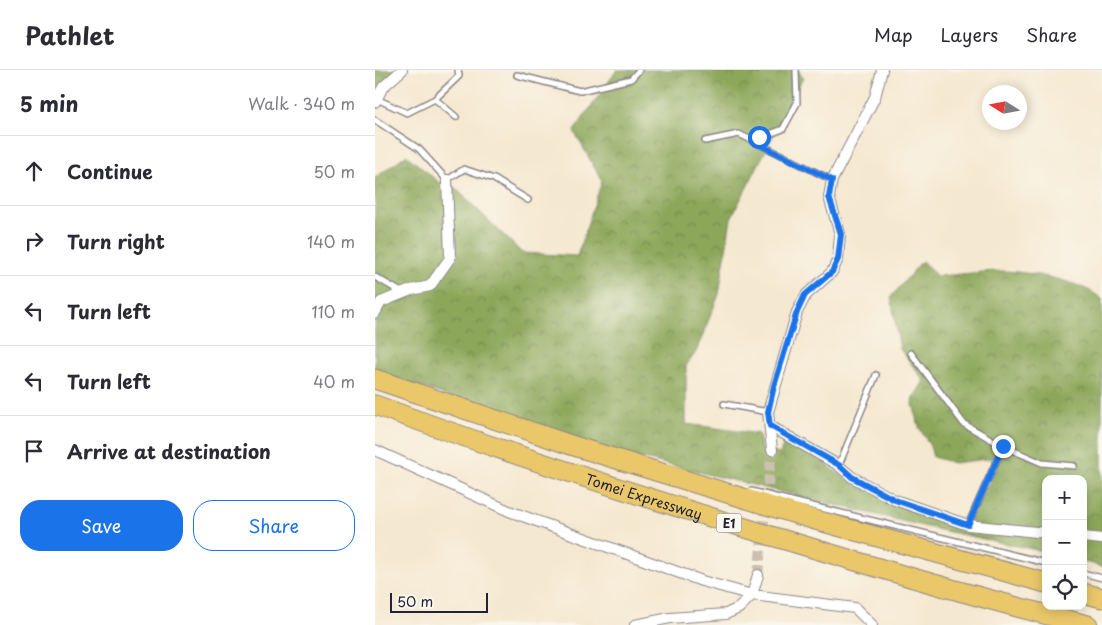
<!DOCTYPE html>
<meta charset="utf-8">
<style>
body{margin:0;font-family:"Playpen Sans",sans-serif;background:#f7f7f7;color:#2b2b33}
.controls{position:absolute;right:15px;bottom:15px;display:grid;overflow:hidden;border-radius:10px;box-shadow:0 2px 12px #0003}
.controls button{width:45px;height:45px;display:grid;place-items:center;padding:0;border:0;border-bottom:1px solid #e1e1e2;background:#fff;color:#2b2b33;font:25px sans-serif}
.compass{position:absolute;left:607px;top:15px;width:45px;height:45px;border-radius:50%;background:#fff;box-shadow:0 2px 12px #0003;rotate:281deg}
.scale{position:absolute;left:15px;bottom:12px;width:98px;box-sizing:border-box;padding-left:5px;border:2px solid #22223b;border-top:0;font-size:14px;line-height:18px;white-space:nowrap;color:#22223b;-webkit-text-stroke:4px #fbf7ec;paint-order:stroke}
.stop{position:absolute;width:15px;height:15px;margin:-11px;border:4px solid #1a73e8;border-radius:50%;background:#fff}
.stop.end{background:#1a73e8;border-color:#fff;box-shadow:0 1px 5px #0008}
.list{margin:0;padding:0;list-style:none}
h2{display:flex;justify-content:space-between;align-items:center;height:65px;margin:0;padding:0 20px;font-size:21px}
h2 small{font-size:16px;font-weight:400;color:#7c7c81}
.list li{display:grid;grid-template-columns:32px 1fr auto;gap:15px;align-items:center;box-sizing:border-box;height:70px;padding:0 20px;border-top:1px solid #e1e1e2}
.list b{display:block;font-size:19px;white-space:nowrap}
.list em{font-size:16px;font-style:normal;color:#7c7c81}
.actions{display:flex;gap:10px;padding:15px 20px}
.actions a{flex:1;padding:11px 0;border:1px solid #1a73e8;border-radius:20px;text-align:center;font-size:18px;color:#1a73e8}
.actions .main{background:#1a73e8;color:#fff}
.icon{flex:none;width:28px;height:28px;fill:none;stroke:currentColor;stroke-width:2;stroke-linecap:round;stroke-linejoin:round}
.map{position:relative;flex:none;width:727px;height:555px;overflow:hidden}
header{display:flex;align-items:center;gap:30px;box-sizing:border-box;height:70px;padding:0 25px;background:#fff;border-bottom:1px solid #e1e1e2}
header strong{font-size:24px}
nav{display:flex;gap:28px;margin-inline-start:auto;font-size:18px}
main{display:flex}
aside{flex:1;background:#fff}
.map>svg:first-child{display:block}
</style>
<header>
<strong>Pathlet</strong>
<nav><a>Map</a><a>Layers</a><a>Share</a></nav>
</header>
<main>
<aside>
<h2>5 min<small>Walk · 340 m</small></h2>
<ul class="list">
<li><svg class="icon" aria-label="ahead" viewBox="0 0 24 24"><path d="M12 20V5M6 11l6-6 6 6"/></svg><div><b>Continue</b></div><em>50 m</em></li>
<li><svg class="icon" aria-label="right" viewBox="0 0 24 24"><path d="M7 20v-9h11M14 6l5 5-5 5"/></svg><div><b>Turn right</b></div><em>140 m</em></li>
<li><svg class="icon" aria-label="left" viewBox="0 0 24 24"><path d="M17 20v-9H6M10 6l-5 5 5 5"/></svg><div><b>Turn left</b></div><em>110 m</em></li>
<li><svg class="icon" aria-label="left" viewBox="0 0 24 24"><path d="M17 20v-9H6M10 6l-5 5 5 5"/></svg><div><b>Turn left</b></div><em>40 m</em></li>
<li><svg class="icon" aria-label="arrive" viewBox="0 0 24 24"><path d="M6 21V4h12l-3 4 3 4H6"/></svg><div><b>Arrive at destination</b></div></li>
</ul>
<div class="actions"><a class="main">Save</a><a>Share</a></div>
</aside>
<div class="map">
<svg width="727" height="555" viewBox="0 0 727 555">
<defs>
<pattern id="forest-crowns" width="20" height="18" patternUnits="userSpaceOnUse" patternTransform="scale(1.25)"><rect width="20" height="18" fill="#8ca75a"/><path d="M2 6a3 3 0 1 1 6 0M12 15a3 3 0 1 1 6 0" fill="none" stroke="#72884c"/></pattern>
</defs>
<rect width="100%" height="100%" fill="#fbf7ec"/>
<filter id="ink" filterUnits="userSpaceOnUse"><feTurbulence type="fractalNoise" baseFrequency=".02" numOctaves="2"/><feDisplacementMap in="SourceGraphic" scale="10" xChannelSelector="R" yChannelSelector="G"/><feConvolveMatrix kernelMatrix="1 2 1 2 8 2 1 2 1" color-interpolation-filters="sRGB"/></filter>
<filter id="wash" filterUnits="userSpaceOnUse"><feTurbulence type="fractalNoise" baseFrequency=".0096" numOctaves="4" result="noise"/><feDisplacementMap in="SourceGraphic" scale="20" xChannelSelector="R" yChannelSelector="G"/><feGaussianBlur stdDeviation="1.12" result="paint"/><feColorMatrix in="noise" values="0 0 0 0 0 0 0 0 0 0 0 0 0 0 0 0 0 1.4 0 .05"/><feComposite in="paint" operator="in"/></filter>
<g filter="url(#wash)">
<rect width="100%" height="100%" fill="#f5e8d0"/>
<!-- forest -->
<path fill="url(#forest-crowns)" stroke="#57644a" d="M0 0H21L0 21Z
M242 0H423L428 8 356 148 344 224 321 282 311 296V354L384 364 386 379 405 384 409 373 439 386 473 410 523 435 590 458 627 387 579 393 558 387 555 376 544 357 537 330 549 311 525 279 516 227 547 191 562 206C584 205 606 201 628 201 655 202 707 211 727 229V497L708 491V409H671V482L556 458 249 384 0 302V108L31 85 65 113 72 110 147 183 202 186 227 111 199 61Z"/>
</g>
<g filter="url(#ink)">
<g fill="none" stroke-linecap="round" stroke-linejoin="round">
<!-- minor-tunnel -->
<path stroke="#cbc0b2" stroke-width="10" stroke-dasharray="10 5" stroke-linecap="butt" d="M383 505 397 380"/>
<!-- service casing -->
<g stroke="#8c8586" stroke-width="8">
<path id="service" d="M142 5 205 21 256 9 264 0
M2 29 32 43 60 29 84 6 83 0
M60 29 81 47
M0 50 44 79 72 110 89 99 119 109 153 130
M330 71 364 64 457 110
M377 71 408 59 422 33 421 0
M0 207 28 223
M536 283 589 354 628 376 593 455
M349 334 393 342
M628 376 667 393 699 396
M464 395 501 305
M376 421 671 493
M708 503 727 508"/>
</g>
<!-- minor casing -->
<g stroke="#8c8586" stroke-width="12">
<path id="minor" d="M0 32 8 17 27 0
M0 243 6 232 36 220 55 216 75 188 72 110
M395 356 463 395 477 407 520 430 593 455 671 463
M0 380 134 441 327 511 377 525 480 538 497 555
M397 380 393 342 422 242 431 225 457 202 463 189 465 164 454 127 457 110 500 27 507 0
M708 467 727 469
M260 555 295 548 351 544 364 538 377 525 383 505"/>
</g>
<!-- motorway casing -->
<g stroke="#8c8586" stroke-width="21">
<g id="motorway">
<path d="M0 309 199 376 437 449 671 513"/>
<path id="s1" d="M0 335C129 382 259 424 390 464 497 496 605 529 713 555"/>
<path d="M708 523 727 528"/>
</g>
</g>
<!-- service -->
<use href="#service" stroke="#fff" stroke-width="5"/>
<!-- minor -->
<use href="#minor" stroke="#fff" stroke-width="10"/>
<!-- motorway -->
<use href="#motorway" stroke="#eac769" stroke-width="19"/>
</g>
</g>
<g fill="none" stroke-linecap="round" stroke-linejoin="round" filter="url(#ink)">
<!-- route -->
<path stroke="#1a73e8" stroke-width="6" d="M384 67 377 71 457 110 454 127 466 164 463 189 457 202 430 225 422 242 399 316 393 342 395 356 464 395 477 407 520 430 593 455 628 376"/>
</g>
<g text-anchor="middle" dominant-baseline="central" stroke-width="4" stroke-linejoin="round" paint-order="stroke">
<!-- shield labels -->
<rect fill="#fbf7ec" stroke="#636270" stroke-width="1" x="341.5" y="443.5" width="25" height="19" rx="4"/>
<g font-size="12" font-weight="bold" fill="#22223b">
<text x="354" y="453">E1</text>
</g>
<!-- street labels -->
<g font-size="14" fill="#22223b" stroke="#fbf7ec">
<text stroke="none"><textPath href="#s1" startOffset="284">Tomei Expressway</textPath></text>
</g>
</g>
</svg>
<div class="controls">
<button>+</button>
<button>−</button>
<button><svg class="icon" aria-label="locate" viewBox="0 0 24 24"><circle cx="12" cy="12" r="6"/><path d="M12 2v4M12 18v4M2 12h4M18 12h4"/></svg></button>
</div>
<svg class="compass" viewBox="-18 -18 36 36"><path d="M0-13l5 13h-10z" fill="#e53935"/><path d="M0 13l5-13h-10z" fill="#7c7c81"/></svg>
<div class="scale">50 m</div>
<div class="stop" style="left:384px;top:67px"></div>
<div class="stop end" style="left:628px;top:376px"></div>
</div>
</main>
